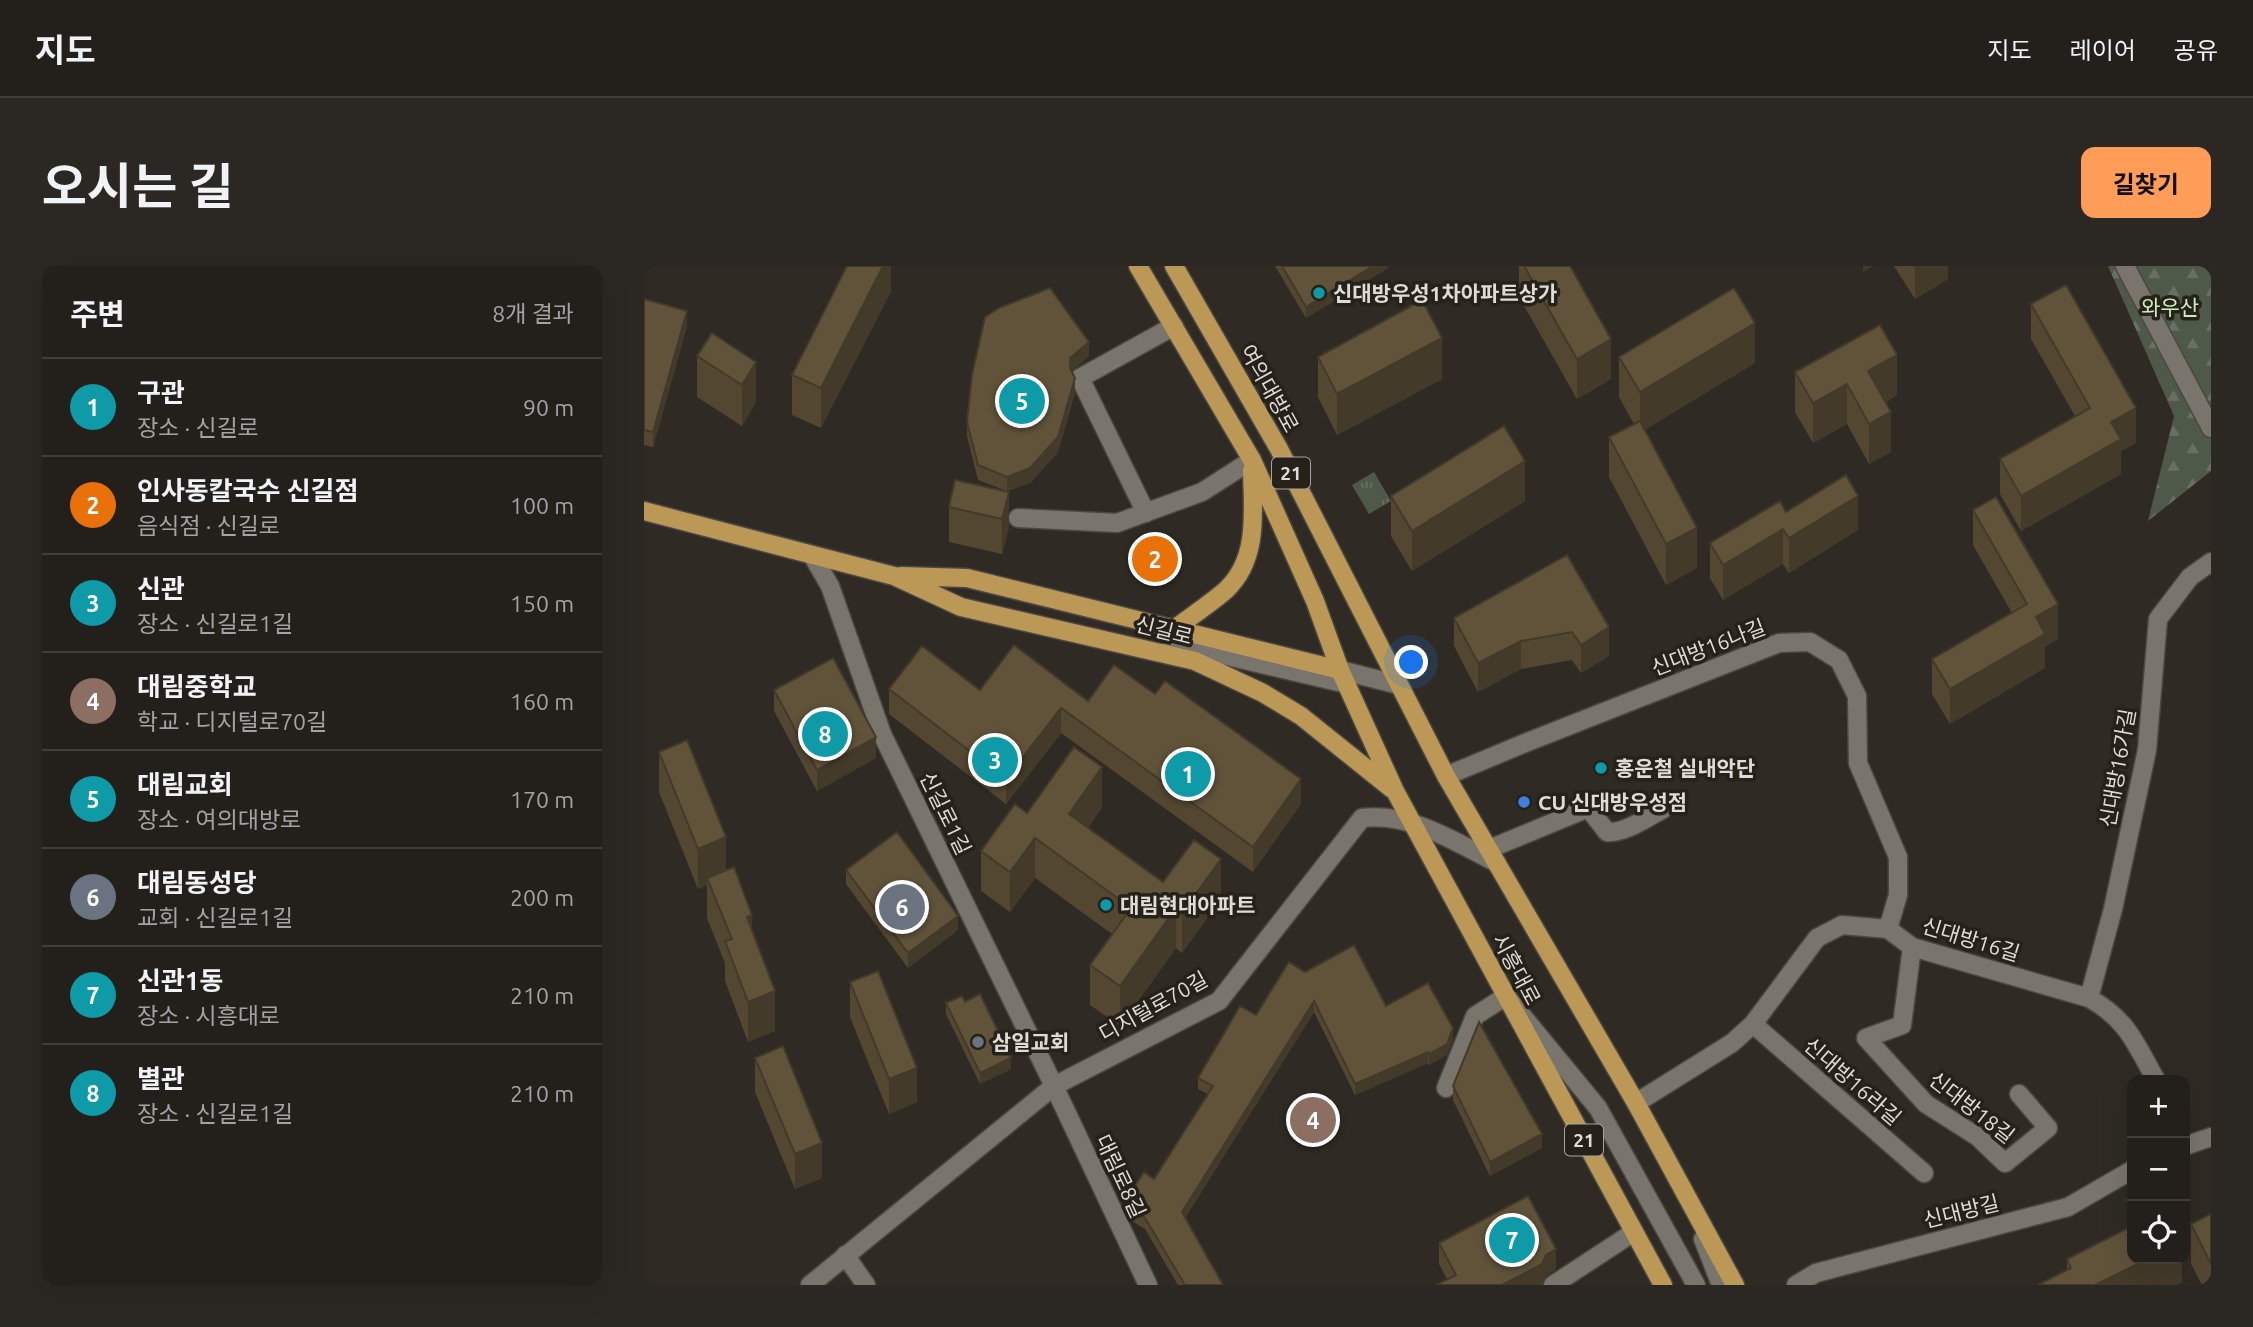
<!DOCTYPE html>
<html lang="ko">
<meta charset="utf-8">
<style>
body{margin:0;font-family:Ubuntu,"Noto Sans KR",sans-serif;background:#2b2824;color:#f1f3f6}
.controls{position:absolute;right:21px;bottom:21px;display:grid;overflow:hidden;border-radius:14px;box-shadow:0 7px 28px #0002}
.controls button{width:63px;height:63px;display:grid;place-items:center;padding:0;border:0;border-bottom:2px solid #403e3a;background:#23201b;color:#f1f3f6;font:35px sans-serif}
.you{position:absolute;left:768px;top:397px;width:24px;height:24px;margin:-18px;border:5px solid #fff;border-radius:50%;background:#1a73e8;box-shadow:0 0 0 10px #1a73e833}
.badge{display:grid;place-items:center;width:46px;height:46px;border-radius:50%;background:#fe9c58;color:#fff;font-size:23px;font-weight:700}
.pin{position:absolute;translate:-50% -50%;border:4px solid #fff;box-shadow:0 2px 7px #0006}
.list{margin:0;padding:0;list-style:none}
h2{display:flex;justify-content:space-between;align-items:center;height:91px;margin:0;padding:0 28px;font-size:30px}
h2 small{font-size:23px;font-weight:400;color:#a3a3a3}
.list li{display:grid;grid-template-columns:46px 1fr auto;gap:21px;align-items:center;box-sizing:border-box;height:98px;padding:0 28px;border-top:2px solid #403e3a}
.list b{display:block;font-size:26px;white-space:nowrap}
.list p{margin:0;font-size:23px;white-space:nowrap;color:#a3a3a3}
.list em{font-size:23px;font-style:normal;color:#a3a3a3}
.icon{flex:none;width:38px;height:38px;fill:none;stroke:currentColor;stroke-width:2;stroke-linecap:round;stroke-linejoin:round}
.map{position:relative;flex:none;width:1567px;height:1019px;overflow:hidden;border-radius:14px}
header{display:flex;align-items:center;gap:42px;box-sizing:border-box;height:98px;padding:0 35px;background:#23201b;border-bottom:2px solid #403e3a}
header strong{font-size:33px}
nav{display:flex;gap:38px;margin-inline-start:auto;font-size:24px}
.intro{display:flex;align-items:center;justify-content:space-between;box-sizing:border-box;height:168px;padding:0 42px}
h1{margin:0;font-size:49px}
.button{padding:18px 32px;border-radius:14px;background:#fe9c58;color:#111;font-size:24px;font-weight:700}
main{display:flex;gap:42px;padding:0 42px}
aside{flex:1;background:#23201b;border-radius:14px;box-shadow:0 7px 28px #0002}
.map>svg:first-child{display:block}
</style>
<header>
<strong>지도</strong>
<nav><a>지도</a><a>레이어</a><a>공유</a></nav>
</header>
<div class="intro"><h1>오시는 길</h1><a class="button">길찾기</a></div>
<main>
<aside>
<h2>주변<small>8개 결과</small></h2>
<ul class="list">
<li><span class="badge" style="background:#0f9aa8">1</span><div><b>구관</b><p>장소 · 신길로</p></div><em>90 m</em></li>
<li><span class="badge" style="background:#e8710a">2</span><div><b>인사동칼국수 신길점</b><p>음식점 · 신길로</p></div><em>100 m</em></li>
<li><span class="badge" style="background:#0f9aa8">3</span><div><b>신관</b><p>장소 · 신길로1길</p></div><em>150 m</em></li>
<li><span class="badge" style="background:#8d6e63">4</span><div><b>대림중학교</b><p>학교 · 디지털로70길</p></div><em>160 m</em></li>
<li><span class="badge" style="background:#0f9aa8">5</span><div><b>대림교회</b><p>장소 · 여의대방로</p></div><em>170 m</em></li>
<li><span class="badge" style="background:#6b7280">6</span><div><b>대림동성당</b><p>교회 · 신길로1길</p></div><em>200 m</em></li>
<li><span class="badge" style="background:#0f9aa8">7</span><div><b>신관1동</b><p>장소 · 시흥대로</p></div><em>210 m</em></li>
<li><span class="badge" style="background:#0f9aa8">8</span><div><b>별관</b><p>장소 · 신길로1길</p></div><em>210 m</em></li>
</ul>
</aside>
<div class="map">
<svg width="1567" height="1019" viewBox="0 0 1567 1019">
<defs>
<pattern id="forest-firs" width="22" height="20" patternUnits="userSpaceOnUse" patternTransform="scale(1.75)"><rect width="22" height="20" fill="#4e5949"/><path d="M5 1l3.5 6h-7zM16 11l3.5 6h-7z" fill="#677062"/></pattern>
<pattern id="park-tufts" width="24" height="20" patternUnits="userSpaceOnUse" patternTransform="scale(1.75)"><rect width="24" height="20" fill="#4e5949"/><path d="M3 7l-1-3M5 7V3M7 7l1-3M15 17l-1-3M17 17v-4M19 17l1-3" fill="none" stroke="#677062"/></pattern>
</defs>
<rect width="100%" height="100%" fill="#2f2b24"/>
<!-- forest -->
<path fill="url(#forest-firs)" d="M1464 0H1567V205L1504 255 1530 150Z"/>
<!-- park -->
<path fill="url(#park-tufts)" d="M730 206 747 235 725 248 708 219Z"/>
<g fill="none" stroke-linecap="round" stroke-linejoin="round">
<!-- minor casing -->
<g stroke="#4b4842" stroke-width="21">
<path id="minor" d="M1481 0 1567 162
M502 247 436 112 530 60
M374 252 473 257 558 226 608 194
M168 289 186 320 238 468 410 820 504 1019
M522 386 558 384 703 418
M696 404 755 419
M802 510 881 477 1135 377 1166 376 1195 394 1213 430 1214 497 1254 591V629L1244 663
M845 583 942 543H945L963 566C980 568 1004 551 1019 543
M1268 681 1258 759 1222 772 1282 838 1334 871 1361 897 1404 862 1375 828
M1445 732 1469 643 1503 484 1514 353 1546 311 1567 296
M1109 758 1280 907
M802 822 831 750 862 730 954 842 1052 1019
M992 837 1088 777 1109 758 1173 672 1198 659 1244 663 1268 681 1445 732C1484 754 1491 777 1512 814
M1541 880 1567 871
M1059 973 1077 1019
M201 989 222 1019
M166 1019 410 820 575 735 718 552C766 546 811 576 853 597
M909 1019 990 966
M1152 1019 1172 1007 1424 941 1488 904"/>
</g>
<!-- major casing -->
<g stroke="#4b4842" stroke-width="21">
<path id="major" d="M494 0 608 194 671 335 696 404 751 525 1019 1019
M530 0 635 183 802 510 992 837 1091 1019
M0 245 250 310 317 341 551 395 619 427 657 450 748 523
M257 310 323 312 696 404
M529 364C546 351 566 338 582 324 615 293 609 246 608 205"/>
</g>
<!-- minor -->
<use href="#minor" stroke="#7a756c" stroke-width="18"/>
<!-- major -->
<use href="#major" stroke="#bc9856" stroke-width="18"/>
</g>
<!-- wall -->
<path fill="#534732" d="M247 0V25L177 162 148 149V109Z
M631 0H744V2L662 52Z
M875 0H926L967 113 933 133 875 31Z
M1250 0H1304V13L1271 33Z
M0 33 43 60 9 181 0 179Z
M1387 38 1492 177 1477 185V208L1377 265 1356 228V193L1431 150 1387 73Z
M53 90 112 96V136L98 160 53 131Z
M445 90 427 105 431 127 414 186 386 217 363 225 334 214 323 170V156Z
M674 91 798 113 693 169 674 131Z
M975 91 1111 97 1001 163 1053 302 1022 319 965 211V171L990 158 975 131Z
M1151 106 1253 129 1242 136 1247 186 1225 198 1203 158 1169 177 1151 146Z
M365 226V261L358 288 305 276V241Z
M747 230 881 235 768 305 747 270Z
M1329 244 1414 373 1401 381V402L1306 458 1288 428V393L1368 347 1329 279Z
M1142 246 1214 264 1145 307 1139 298 1079 334 1066 312V277Z
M923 289 965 390 937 407 928 394 877 403 834 426 810 380V352Z
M245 423 336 424 444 435 657 538 609 606 417 467 362 538 245 448Z
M130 424 232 492 173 525 130 445Z
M15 486 82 604 108 664 131 765 104 776 81 715V697L63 652V619L54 623 15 526Z
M458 541 444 562 519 616 577 633 538 687 532 682 476 760 446 739V699L468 668 391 612 366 646 337 625V585L383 547Z
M202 604 314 664 264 702 202 618Z
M661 706 742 740 809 773 803 789 785 799 784 797 711 829 670 746 541 952 579 1019H534L501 963 485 953 482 946V934L510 913 564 828 554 823V812L612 749Z
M206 716 273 836 245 848 206 751Z
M321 736 367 803 336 818 302 748V737Z
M111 792 178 912 151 923 111 826Z
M809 820 898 882 846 910 809 834Z
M1567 948V1019H1558L1547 998V958Z
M795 977 912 1003 902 1010 898 1019H792L803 1013 795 998Z
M1423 993H1538V1016L1532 1019H1394L1423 1004Z"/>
<!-- shaded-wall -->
<path fill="#433a29" d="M239 0H247V25L177 162V122Z
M729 0H744V2L662 52V41Z
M1219 0H1229L1219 6Z
M1271 0H1304V13L1271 33Z
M43 45V60L9 181V166Z
M1111 57V97L996 167V126Z
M798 72V113L693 169V128Z
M967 73V113L933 133V93Z
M445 76V90L426 107V92Z
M1253 89V129L1224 146V105Z
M112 96V136L98 160V119Z
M431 112V127L414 186 386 217 363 225V211Z
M1203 118V158L1169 177V137Z
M1492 142V177L1477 185V208L1377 265V230L1467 156Z
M1247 146V186L1225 198V158Z
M881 195V235L768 305V265Z
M365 226V261L358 288V253Z
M1214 230V264L1145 307V272Z
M1053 262V302L1022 319V278Z
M1139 263V298L1079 334V299Z
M1414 338V373L1401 381V402L1306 458V423L1392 351Z
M965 361V390L937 407V379Z
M877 375V403L834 426V397Z
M417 442V467L362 538V513Z
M232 471V492L173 525V504Z
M458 501V541L425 588V548Z
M657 513V538L609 606V581Z
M82 571V611L63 612V619L54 623V583Z
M391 572V612L366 646V606Z
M577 593V633L538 687V647Z
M532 642V682L476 760V720Z
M108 649V689L103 651Z
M314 650V664L264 702V687Z
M131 725V765L104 776V736Z
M670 735V746L538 957V946Z
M809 762V773L803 789 785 799V788Z
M784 786V797L711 829V818Z
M367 792V803L336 818V807Z
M273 802V836L245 848V813Z
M898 868V882L846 910V896Z
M178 877V912L151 923V888Z
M912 983V1003L902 1010 898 1019H858Z
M1504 993H1538V1016L1532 1019H1451Z"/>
<!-- building -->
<path fill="#60533a" stroke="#433a29" stroke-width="2" d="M203 0H239L177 122 148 109Z
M638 0H729L662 41Z
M880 0H926L967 73 933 93Z
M1422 19 1492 142 1467 156 1477 173 1377 230 1356 193 1446 142 1387 38Z
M406 22 445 76 426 92V102L431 112 414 171 386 202 363 211 334 199 323 156 328 109 341 51 355 42Z
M1090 22 1111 57 996 126 975 91Z
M0 33 43 45 9 166 0 164Z
M778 34 798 72 693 128 674 91Z
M1236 59 1253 89 1224 105 1247 146 1225 158 1203 118 1169 137 1151 106Z
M68 67 112 96 98 119 53 90Z
M996 155 1053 262 1022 278 965 171Z
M860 160 881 195 768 265 747 230Z
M1202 209 1214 230 1145 272 1139 263 1079 299 1066 277 1136 235 1142 246Z
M311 214 365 226 358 253 305 241Z
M1352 231 1414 338 1392 351 1401 368 1306 423 1288 393 1383 338 1329 244Z
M923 289 965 361 937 379 928 366 877 375 834 397 810 352Z
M370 379 444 435 470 399 511 428 521 415 657 513 609 581 417 442 362 513 245 423 278 380 336 424Z
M189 392 232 471 173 504 130 424Z
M43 474 82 571 54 583 15 486Z
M430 481 458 501 425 548 519 616 550 574 577 593 538 647 532 642 476 720 446 699 487 642 391 572 366 606 337 585 371 538 383 547Z
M253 566 314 650 264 687 202 604Z
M90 601 108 649 103 651 131 725 104 736 81 675 88 673 63 612Z
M710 679 742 740 784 717 809 762 803 778 785 788 784 786 711 818 670 735 538 946 579 1019H541L501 952 485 941 482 934 500 906 510 913 569 820 554 812 596 740 612 749 645 696 661 706Z
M234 705 273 802 245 813 206 716Z
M336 728 367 792 336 807 302 737 318 730 321 736Z
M835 756 898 868 846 896 809 820Z
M139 780 178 877 151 888 111 792Z
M884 930 912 983 902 989 898 998 858 1019H792L812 1009 795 977Z
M1567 948V998L1547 958Z
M1488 960V993H1504L1451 1019H1394L1427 1002 1423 993Z"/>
<!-- markers -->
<g fill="#0f9aa8" stroke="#26221a" stroke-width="2.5">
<circle cx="675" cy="27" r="7"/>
<circle cx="957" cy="502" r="7"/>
<circle cx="462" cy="639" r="7"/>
</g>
<circle fill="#3f7fe0" stroke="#26221a" stroke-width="2.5" cx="880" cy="536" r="7"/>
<circle fill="#6b7280" stroke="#26221a" stroke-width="2.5" cx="334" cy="776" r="7"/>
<g text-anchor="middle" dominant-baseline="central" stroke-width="7" stroke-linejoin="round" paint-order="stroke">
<!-- shield labels -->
<g fill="#26221a" stroke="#a8a49e" stroke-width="2">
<rect x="628" y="191.5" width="38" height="31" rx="5"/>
<rect x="921" y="858.5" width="38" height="31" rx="5"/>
</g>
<g font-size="19" font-weight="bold" fill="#dfdcd7">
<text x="647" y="207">21</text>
<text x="940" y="874">21</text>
</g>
<!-- poi labels -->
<g font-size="21" font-weight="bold" fill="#dfdcd7" stroke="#26221a" text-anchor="start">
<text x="689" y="27">신대방우성1차아파트상가</text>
<text x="971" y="502">홍운철 실내악단</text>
<text x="894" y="536">CU 신대방우성점</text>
<text x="476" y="639">대림현대아파트</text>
<text x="348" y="776">삼일교회</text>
</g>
<!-- park labels -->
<g font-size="21" fill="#ccedbe" stroke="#26221a">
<text x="1526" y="41">와우산</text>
</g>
<!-- street labels -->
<g font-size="21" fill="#dfdcd7" stroke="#26221a">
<text transform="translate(626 122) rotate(61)">여의대방로</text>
<text transform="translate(520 364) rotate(14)">신길로</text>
<text transform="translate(1064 381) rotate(-21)">신대방16나길</text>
<text transform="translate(1473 502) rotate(-80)">신대방16가길</text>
<text transform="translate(302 547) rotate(64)">신길로1길</text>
<text transform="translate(1327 673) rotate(17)">신대방16길</text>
<text transform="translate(873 703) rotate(62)">시흥대로</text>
<text transform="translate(509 740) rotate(-29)">디지털로70길</text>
<text transform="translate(1209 815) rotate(41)">신대방16라길</text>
<text transform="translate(1328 841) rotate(38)">신대방18길</text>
<text transform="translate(477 910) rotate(65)">대림로8길</text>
<text transform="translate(1317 945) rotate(-14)">신대방길</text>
</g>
</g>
</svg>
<div class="controls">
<button>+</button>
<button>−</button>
<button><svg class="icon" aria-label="locate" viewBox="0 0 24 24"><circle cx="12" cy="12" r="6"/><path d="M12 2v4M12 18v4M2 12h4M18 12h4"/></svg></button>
</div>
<div class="you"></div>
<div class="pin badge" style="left:544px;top:508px;background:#0f9aa8">1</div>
<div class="pin badge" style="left:511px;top:293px;background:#e8710a">2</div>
<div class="pin badge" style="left:351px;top:494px;background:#0f9aa8">3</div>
<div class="pin badge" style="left:669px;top:854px;background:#8d6e63">4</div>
<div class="pin badge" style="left:378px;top:135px;background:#0f9aa8">5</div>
<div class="pin badge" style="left:258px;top:641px;background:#6b7280">6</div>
<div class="pin badge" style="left:868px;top:974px;background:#0f9aa8">7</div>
<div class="pin badge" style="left:181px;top:468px;background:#0f9aa8">8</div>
</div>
</main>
